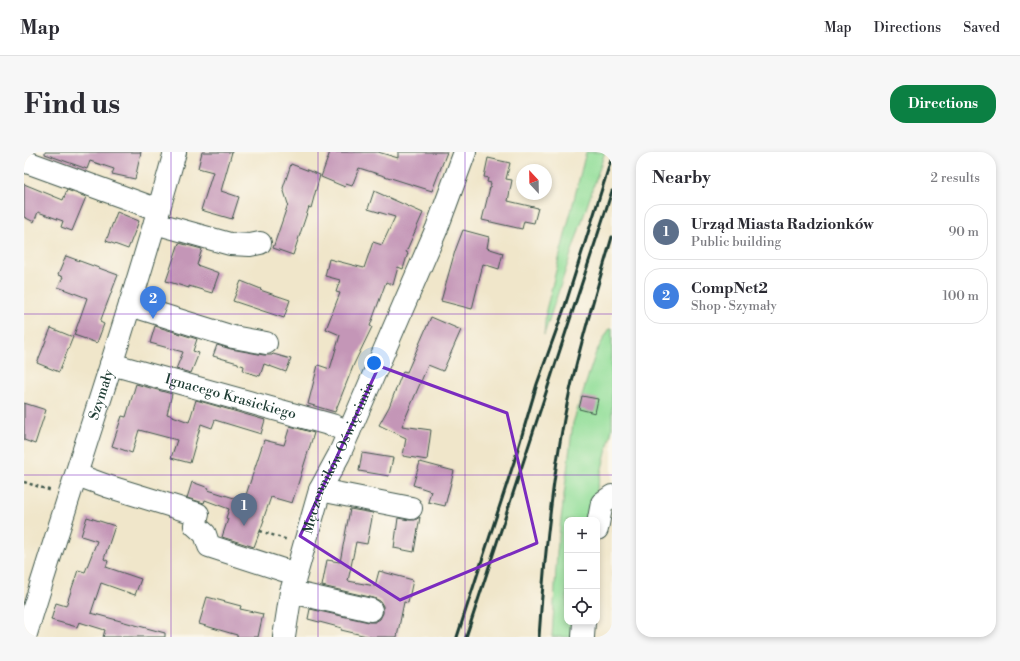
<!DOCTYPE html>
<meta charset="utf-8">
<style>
body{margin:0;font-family:"Libre Bodoni",serif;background:#f7f7f7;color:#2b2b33}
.controls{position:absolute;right:12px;bottom:12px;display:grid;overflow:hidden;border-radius:8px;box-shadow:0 2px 6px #0003}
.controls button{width:36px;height:36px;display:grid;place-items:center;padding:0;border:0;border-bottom:1px solid #e1e1e2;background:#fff;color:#2b2b33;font:20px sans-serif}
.compass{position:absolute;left:492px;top:12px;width:36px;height:36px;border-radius:50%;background:#fff;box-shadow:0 2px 6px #0003;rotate:338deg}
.you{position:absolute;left:350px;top:211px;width:14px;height:14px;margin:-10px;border:3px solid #fff;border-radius:50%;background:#1a73e8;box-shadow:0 0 0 6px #1a73e833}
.badge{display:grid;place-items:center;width:26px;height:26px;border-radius:50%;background:#0b8043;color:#fff;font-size:13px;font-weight:700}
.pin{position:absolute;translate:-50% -33px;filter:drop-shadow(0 1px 2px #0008)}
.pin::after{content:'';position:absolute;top:21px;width:14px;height:12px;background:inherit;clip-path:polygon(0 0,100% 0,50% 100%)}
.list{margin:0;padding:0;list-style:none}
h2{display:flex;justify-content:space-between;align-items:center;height:52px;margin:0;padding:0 16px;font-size:17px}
h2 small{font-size:13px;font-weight:400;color:#7c7c81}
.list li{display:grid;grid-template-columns:26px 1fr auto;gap:12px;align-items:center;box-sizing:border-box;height:56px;margin:0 8px 8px;padding:0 8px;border:1px solid #e1e1e2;border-radius:16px}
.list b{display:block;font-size:15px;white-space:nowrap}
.list p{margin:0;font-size:13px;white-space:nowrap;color:#7c7c81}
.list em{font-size:13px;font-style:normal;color:#7c7c81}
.icon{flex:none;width:22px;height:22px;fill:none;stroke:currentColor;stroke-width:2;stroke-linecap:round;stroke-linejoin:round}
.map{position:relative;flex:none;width:588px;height:485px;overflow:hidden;border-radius:16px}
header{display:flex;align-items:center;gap:24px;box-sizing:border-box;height:56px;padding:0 20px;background:#fff;border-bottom:1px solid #e1e1e2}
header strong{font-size:19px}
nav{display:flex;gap:22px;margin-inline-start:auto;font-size:14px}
.intro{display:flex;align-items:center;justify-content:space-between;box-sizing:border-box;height:96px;padding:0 24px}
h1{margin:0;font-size:28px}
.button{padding:10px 18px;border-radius:16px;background:#0b8043;color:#fff;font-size:14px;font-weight:700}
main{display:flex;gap:24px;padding:0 24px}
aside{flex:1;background:#fff;border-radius:16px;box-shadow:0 2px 6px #0003}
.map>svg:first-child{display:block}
</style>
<header>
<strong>Map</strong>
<nav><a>Map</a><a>Directions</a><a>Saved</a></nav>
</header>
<div class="intro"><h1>Find us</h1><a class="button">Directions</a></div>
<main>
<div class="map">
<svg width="588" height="485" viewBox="0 0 588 485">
<rect width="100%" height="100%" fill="#fbf7ec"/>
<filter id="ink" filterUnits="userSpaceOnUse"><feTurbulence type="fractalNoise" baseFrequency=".025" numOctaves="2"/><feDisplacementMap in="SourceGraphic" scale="8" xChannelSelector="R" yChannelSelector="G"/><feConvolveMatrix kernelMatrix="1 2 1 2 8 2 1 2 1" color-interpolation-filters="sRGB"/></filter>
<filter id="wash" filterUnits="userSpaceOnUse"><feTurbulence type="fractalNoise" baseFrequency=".012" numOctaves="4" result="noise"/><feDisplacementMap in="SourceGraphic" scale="16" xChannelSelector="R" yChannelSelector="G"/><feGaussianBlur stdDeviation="0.9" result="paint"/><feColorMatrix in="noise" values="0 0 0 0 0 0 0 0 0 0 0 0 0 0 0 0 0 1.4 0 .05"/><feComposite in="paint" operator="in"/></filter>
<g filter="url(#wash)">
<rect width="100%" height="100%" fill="#f0e6ca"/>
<!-- green -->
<path fill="#95df9b" stroke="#5a8e68" d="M562 0H581L520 183 522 158Z
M586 176H588V277L565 368H543V470H554L553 485H528L533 400 549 271 572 200Z"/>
<g id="blocks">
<!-- building -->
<path fill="#c496b7" d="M21 0H117L111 27 88 22 90 17 66 9 63 17 21 2Z
M178 0H208L197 39 215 45 208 67 177 58 189 20 174 16Z
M306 0H354L374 6V0H423L408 39 335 16 328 34 322 32 321 35 297 25Z
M464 6 486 11 482 27 488 28 484 49 514 56 510 71 500 69 498 77 458 68 467 31 463 30 464 26 460 25Z
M267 12 296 23 287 56 285 55 269 103 249 96 264 52 259 36Z
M0 32 39 48 43 38 62 45 48 79 37 75 39 69 14 60 10 70 0 65Z
M350 39 399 61 382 100 384 101 379 117 374 115 369 133 362 130 346 174 348 175 330 212 311 260 284 252 294 213 306 217 316 183 302 177 316 141 312 140 316 128 301 124 305 107 340 116 349 90 358 93 371 65 344 57Z
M93 60 115 69 104 97 82 89Z
M439 78 465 85 463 96 479 101 475 117 459 112 448 157 417 149 431 99Z
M155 91 178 97 173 113 195 121 188 141 165 134V136L142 129Z
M42 104 94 123 76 170 80 172 73 191 50 183 63 146 34 135 39 125 34 123Z
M217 129 237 137 236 138 266 148 260 166 209 149Z
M407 165 437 178 419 219 404 213 378 274 407 278 403 308 379 304 382 286 355 273 365 255 379 219 383 220Z
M131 174 173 187 169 199 175 201 167 221 152 217 159 200 126 191Z
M27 176 49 185 35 220 13 211Z
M193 193 207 197 240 203H248L249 202 267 207 262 220 240 212 236 224 219 219 220 214 214 212V211L189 204Z
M112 232 148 242 143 262 165 270 172 248 241 268 237 282 191 268 188 276 177 272 166 311 147 306 153 288 115 278 108 301 88 294 98 264 102 265Z
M558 244 574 247 571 261 555 257Z
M0 251 22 258 11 292 0 288Z
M266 274 290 281 268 351 247 345 239 368H240L230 395 198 385 204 367 202 366 205 357 181 348 180 351 163 346 168 330 185 336 184 338 220 349 240 288 260 293Z
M338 301 369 306 365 324 335 319Z
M396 310 430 319 421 354 404 350 407 339 389 333Z
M326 357 349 361 343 392 332 390 324 429 351 434 355 419 389 428 384 451 380 450 373 485H347L317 478 318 476 284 467 286 457 345 470H351L356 467 359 461V454L356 449 350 446 298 434 303 408 316 410Z
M63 365 91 374 80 407 84 409 82 415 117 427 111 443 77 431 67 461 141 481V485H79L81 478 55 470 53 475 27 468 32 451 42 454 54 418 61 420 73 389 57 384Z
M396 365 390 400 370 396 374 366 385 368H391Z
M183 445 217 454 216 457 239 462 234 485H213V483L175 472Z"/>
</g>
</g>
<g filter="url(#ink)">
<use href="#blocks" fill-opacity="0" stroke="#3e564a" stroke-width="1"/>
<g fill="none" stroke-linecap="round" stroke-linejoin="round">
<!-- minor casing -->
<g stroke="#3e564a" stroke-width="24">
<g id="minor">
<path d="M0 9 135 58"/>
<path d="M131 71 206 92 226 93 236 91"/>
<path d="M106 153 209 185 242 191"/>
<path id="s1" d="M87 212 308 273 325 280"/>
<path d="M53 323 83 334 174 362 171 373 181 382 185 394 259 418 272 421"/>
<path d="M296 338 387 356"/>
<path d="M573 377 578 351 588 344"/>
<path d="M267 440 347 458"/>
<path id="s2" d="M1 485C50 323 106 163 151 0"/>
<path id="s3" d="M260 485 267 440 296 338 315 303 325 280 413 76 441 0"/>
<path d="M559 485 560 470"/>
</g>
</g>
<!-- path -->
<path stroke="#3e564a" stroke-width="2.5" stroke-dasharray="3 3" stroke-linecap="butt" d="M0 330 28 339
M236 379 264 388"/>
<!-- minor -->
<use href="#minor" stroke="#fff" stroke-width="22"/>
<!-- rail -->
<path stroke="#1f3d34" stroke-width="3" d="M433 485 490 310 513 232 540 157 588 5
M442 485 588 39
M515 485C520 410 527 335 541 262 553 202 571 143 588 85"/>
</g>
</g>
<!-- marked area -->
<path fill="none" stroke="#7b2cbf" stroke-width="3" stroke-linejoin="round" d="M355 214 483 261 513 391 376 448 276 384Z"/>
<!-- grid -->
<path fill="none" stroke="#7b2cbf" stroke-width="1" stroke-opacity="0.55" d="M147 0V485M294 0V485M441 0V485M0 162H588M0 323H588"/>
<g text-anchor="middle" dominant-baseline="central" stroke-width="4" stroke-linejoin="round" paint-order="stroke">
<!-- street labels -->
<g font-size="14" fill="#1f3d34" stroke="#fbf7ec">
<text stroke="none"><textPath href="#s2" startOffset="254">Szymały</textPath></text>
<text stroke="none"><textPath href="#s1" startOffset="124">Ignacego Krasickiego</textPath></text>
<text stroke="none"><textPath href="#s3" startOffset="188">Męczenników Oświęcimia</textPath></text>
</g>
</g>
</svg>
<div class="controls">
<button>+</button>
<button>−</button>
<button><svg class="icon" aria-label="locate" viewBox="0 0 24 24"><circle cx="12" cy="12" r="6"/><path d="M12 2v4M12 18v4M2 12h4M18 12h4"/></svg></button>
</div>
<svg class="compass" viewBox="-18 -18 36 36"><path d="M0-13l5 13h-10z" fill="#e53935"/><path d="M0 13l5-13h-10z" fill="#7c7c81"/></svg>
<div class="you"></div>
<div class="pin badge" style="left:220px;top:374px;background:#5c6f8a">1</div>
<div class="pin badge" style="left:129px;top:167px;background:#3f7fe0">2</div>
</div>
<aside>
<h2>Nearby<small>2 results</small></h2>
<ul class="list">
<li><span class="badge" style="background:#5c6f8a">1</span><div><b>Urząd Miasta Radzionków</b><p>Public building</p></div><em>90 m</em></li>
<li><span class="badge" style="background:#3f7fe0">2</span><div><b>CompNet2</b><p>Shop · Szymały</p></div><em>100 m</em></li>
</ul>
</aside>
</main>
